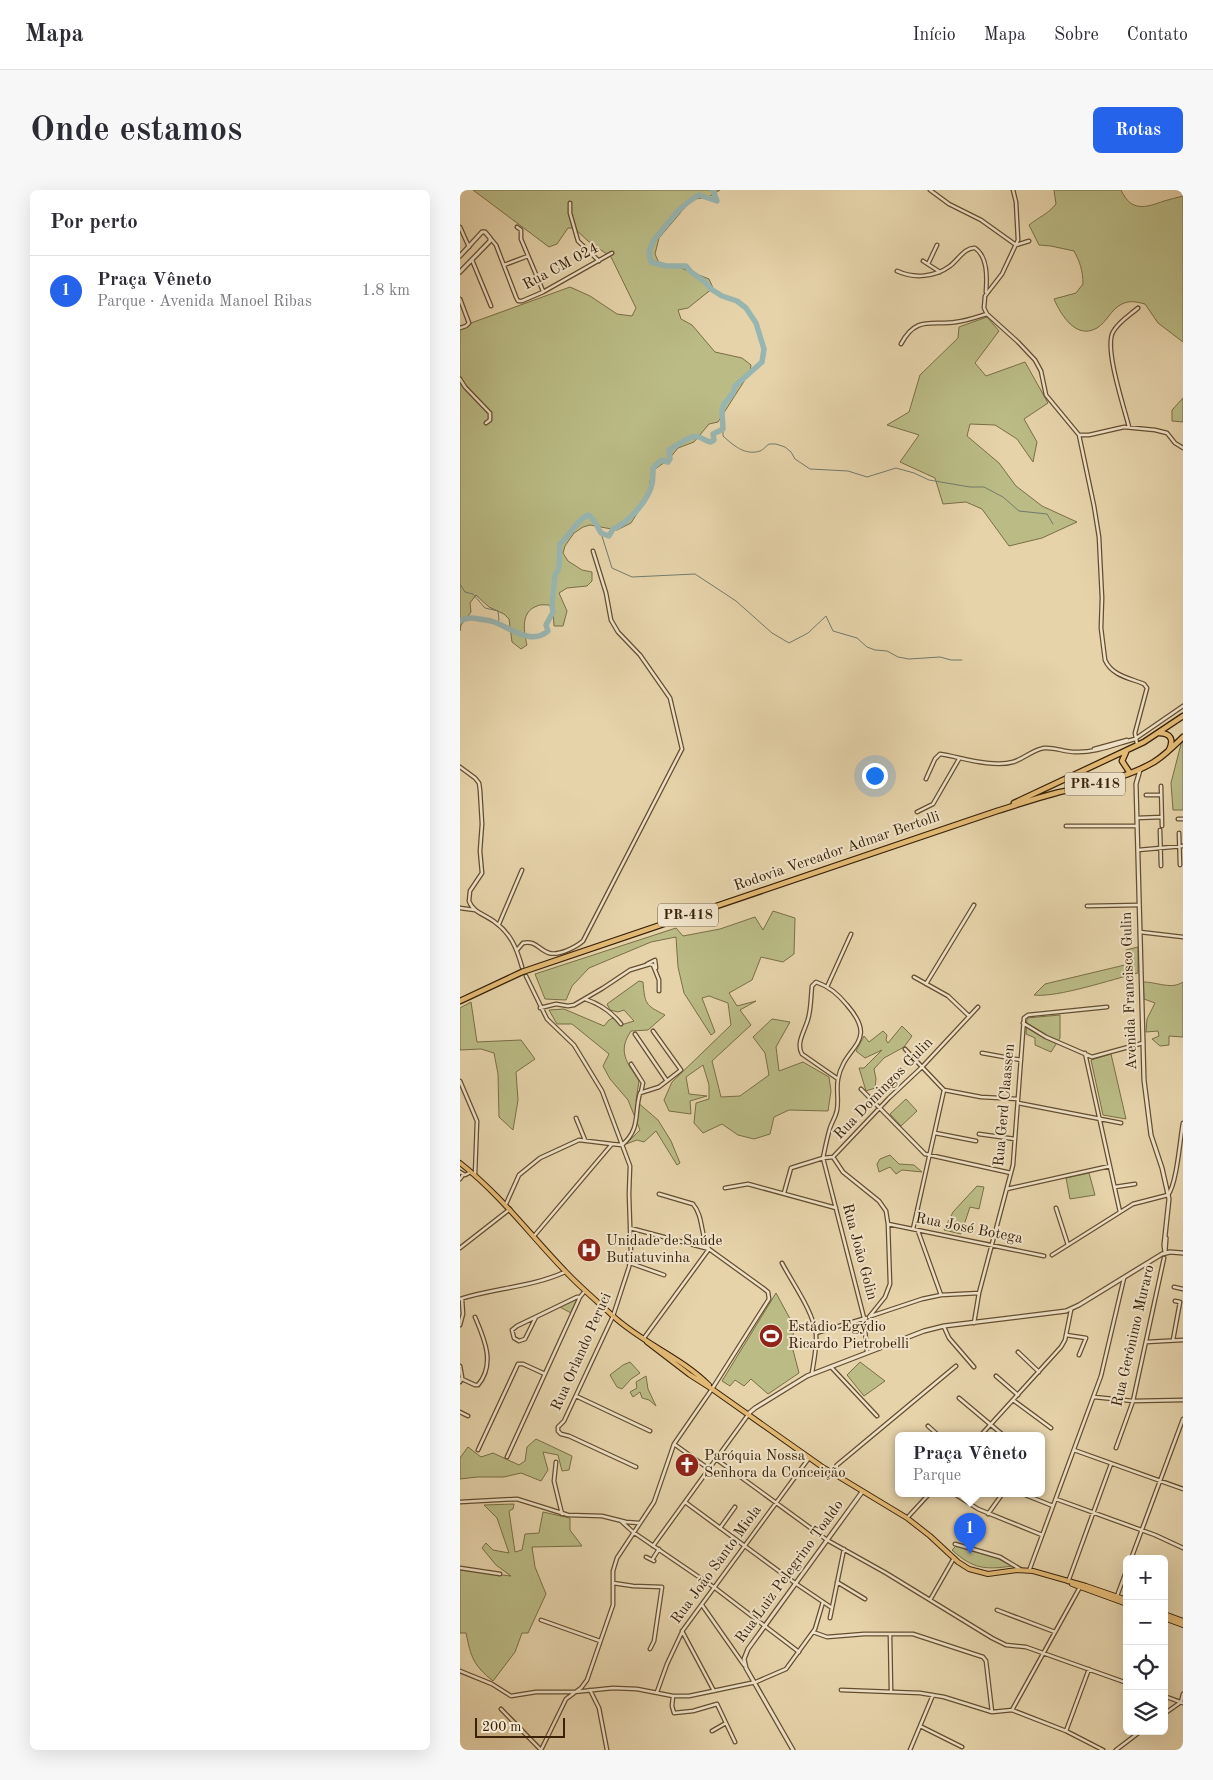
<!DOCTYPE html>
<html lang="pt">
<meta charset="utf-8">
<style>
body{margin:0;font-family:"Old Standard TT",serif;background:#f7f7f7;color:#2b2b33}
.controls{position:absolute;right:15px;bottom:15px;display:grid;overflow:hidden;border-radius:8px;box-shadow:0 5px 20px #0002}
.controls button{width:45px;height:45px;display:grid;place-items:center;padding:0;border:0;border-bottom:1px solid #e1e1e2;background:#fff;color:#2b2b33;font:25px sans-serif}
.scale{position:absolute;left:15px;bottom:12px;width:90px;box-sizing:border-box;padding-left:5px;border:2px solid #392208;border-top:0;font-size:14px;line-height:18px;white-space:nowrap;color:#392208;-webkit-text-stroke:4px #efe2c8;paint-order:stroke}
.you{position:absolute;left:414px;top:585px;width:18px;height:18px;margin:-12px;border:4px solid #fff;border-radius:50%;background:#1a73e8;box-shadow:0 0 0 8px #1a73e833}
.badge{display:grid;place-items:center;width:32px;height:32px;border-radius:50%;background:#2563eb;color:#fff;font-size:16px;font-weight:700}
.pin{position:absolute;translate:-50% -41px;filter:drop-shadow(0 1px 2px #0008)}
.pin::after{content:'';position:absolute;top:26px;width:18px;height:15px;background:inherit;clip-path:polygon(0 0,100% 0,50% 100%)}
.popup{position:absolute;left:435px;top:1242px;width:150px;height:65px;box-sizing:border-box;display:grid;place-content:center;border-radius:8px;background:#fff;filter:drop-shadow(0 1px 4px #0005);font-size:16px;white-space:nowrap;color:#7c7c81}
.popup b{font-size:19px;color:#2b2b33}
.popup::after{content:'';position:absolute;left:50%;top:100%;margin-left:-10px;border:10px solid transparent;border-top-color:#fff}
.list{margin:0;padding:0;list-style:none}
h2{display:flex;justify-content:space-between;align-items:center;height:65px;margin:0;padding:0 20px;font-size:21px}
h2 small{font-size:16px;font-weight:400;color:#7c7c81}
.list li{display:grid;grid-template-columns:32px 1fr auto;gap:15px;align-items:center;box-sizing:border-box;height:70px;padding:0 20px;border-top:1px solid #e1e1e2}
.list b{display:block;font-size:19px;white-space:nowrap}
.list p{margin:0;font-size:16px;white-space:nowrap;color:#7c7c81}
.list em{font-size:16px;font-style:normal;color:#7c7c81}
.icon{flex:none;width:28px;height:28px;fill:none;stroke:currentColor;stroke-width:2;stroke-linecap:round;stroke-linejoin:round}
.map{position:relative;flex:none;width:723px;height:1560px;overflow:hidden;border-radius:8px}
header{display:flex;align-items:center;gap:30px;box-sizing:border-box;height:70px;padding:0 25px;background:#fff;border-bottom:1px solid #e1e1e2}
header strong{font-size:24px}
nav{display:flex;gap:28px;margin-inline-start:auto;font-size:18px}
.intro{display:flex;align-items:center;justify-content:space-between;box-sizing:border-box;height:120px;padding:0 30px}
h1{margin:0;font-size:35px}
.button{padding:12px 22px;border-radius:8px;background:#2563eb;color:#fff;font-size:18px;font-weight:700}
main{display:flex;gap:30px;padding:0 30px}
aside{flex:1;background:#fff;border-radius:8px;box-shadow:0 5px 20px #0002}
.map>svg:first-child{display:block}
</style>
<header>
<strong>Mapa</strong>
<nav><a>Início</a><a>Mapa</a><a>Sobre</a><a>Contato</a></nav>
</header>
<div class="intro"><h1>Onde estamos</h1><a class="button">Rotas</a></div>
<main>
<aside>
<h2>Por perto<small></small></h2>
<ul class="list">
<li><span class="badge">1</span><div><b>Praça Vêneto</b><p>Parque · Avenida Manoel Ribas</p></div><em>1.8 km</em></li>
</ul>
</aside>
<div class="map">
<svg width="723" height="1560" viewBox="0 0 723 1560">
<rect width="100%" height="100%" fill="#e6d3aa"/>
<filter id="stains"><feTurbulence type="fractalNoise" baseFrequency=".004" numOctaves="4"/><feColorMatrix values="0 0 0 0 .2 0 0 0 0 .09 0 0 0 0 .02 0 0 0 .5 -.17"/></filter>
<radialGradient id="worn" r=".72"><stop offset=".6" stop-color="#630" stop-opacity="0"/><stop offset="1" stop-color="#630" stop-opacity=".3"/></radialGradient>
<!-- green -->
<path fill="#babb85" stroke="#7a6e46" d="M13 0H260L249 7 235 9 227 15 199 48 195 64 199 73 205 76 221 78 249 89 253 98 228 118 218 120 221 129 232 135 255 162 282 168 291 175 290 182 258 232 249 234 234 252 218 258 209 269 194 280 191 286 188 306 171 333 157 340 130 335 123 337 114 343 105 356 103 363 108 371 122 380 132 382V391L127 396 107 398 99 403 107 421 103 436H94L93 420 89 415C86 415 80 414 77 416 60 422 64 442 67 455L61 459 52 452 49 429 44 424 29 417 16 405 10 413 11 422 1 435 0 441V137L110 97 130 106 157 124 172 126 176 118 151 67 128 51 114 38H108L97 54 89 57Z
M594 0H661C671 22 685 18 704 11 710 9 717 8 723 6V152L698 133 685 114C677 112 670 110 662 114 651 119 647 132 637 138 616 150 601 125 594 109L616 103 623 94C623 81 620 72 614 61L591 56 579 55 569 35C579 27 588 24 596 14Z
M527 127 539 141 515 173 526 186 565 172 588 213 564 229 577 252 573 272 557 249 535 235 510 234 507 246 539 273 556 296 582 316 617 332 582 348 549 356 522 319 506 312 483 314 475 288 440 272 459 245 427 235 449 222 460 185 498 148 499 137Z
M723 208V232L712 231V220Z
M723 552V620H713L711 593 721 554Z
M313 721 335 728 334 764 323 772 301 767 292 790 269 803 277 816 296 811 280 820 291 835 252 871 261 907 280 906 309 885 305 863 293 847 312 829 330 832 316 857 319 881 343 872 369 887 371 901 368 921 329 920 314 927 310 944 294 949 278 945 262 934 243 943 234 933 236 913 249 909V895L243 875 226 887 229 904 247 906 230 911 231 924 209 921 204 910 212 892 271 835 268 813 249 806 242 808 255 842 251 845 224 803 218 777 216 747 191 752 129 778 112 796 106 810 85 809 75 784 216 738 223 746 260 739 295 727 303 740Z
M678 757V783C653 789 597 808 574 805L585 794 669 774 666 760Z
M179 791 183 792C185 814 185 815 205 825L188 840 171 841C157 862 167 872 179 891L176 911 198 930 211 951 220 973 217 975 196 941 184 952 177 950 166 954 180 940 168 910 150 889 143 876 149 864 112 834H97L89 820 104 819 144 836 149 830 153 828 161 835 174 831 164 820 158 822 150 820 147 814Z
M683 792C698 792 711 800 723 792V847L709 846V855L700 856 692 849 699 846 698 841 686 842 687 829 695 813 684 809Z
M11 812 17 852 61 850 75 869 56 882 58 910 53 940 39 927 38 884 34 863 21 859 0 860V818Z
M600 825V848L591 862 575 855V848L566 844 567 828Z
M442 836 452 846 444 857 424 868 414 879 416 889 415 898 406 901 399 878H404L422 860 405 868 396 861 404 846 409 852 423 841 427 845 426 850 428 853Z
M651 864 666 929 643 925 631 870Z
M446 909 457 921 441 936 430 924Z
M430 965 439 974 454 975 462 982 442 980 436 984 430 977 419 982 417 974 420 969Z
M629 983 635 1005 610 1009 606 988Z
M517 996 524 997 519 1019 510 1017 501 1044 484 1040 493 1022Z
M316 1103 334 1136 332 1156 339 1183 308 1204 291 1189 284 1196 275 1190 270 1196 262 1191Z
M114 1109 117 1111 111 1123 98 1116Z
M170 1172 180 1183 171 1189 162 1199 157 1197 150 1185 163 1175Z
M400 1172 425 1191 404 1206 387 1185Z
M186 1186 188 1199 196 1216 189 1210 182 1208 180 1202 173 1207 170 1202 177 1198 176 1192Z
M76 1249 112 1266 109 1280 102 1281 98 1265 83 1262 88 1280 81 1291 61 1283 44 1287H17L0 1289V1268L8 1257 21 1267 33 1263 59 1275 65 1271 67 1257Z
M54 1314 53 1319 49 1321 55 1362 62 1360 65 1344 79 1343 83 1322 110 1328V1340L122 1356 72 1357 75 1377 86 1404 68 1443H62L55 1462 33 1491C13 1475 11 1467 6 1443H0V1380L51 1386 36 1375 22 1358 26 1353 33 1360 49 1363 37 1328 24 1315Z
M496 1356 539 1369 552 1376C525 1380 513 1379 492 1360Z"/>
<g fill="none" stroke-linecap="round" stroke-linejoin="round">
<!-- stream -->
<path stroke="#727b6d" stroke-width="1" d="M263 239V246C273 255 285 266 300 261 303 260 306 256 309 254H316L325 257 331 262 335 269 350 279 388 281 407 287 436 278 454 283 469 290 510 297H524L543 307 559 321 587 324 593 334
M141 343 152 378 172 387 235 384 276 411 312 443 329 453 348 443 366 426 373 441 397 448 407 457 415 460 427 461 438 467 449 469 480 467 491 470H502
M0 394 5 402 13 404 25 418 38 421 39 430 36 433"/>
<!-- river -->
<path stroke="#98b6b1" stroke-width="5.5" d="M0 431C6 427 12 428 19 429 24 430 29 430 34 432 51 438 71 456 88 441L86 435 93 422 92 416 95 385C102 377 98 365 100 354 108 347 120 326 129 325L135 332 141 343 149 346 153 339C168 333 188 311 192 294 193 289 193 283 193 278L201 270 208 272 210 269 209 260C217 256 230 244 239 247 244 249 245 251 251 252L254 250 253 244 263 239 262 221 264 214 273 203 275 196 302 172 304 159 296 133 286 118 277 111 262 106 251 99 244 91 231 82 226 76H206L191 72 189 61 194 50 217 22 228 12 239 5 257 11 253 0"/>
<!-- minor casing -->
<g stroke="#644e30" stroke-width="5">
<path id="minor" d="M470 0 489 14 521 30 556 55 569 51
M553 0 556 12 558 50 542 84 525 106 524 118 527 124 558 152 575 170 581 181 586 205 619 245 634 316 639 347 642 408 641 438 645 470C652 486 670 488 684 494L687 498 675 543 677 554
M110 13V23L118 51 139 71
M0 37 9 57
M57 37 61 40V49L83 101
M31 49 36 55 56 107 58 111H62L83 102 152 63
M12 70 31 116
M463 71 480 82
M468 74 477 55
M44 75 68 66
M437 81C454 89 475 87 490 76 498 70 505 57 515 58 528 67 527 88 526 102
M0 109 9 133 6 136 0 138
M441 154C456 125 472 136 496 132 506 131 517 127 527 124
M0 189 5 197 30 223V230L26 233
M669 237C664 217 644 158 653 142 658 132 670 125 678 118
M619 245H629L664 237 695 240 707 243 715 253 723 258
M675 549 723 516
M634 559 667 550
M0 577 15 588 19 593 20 600 22 634 20 661 22 683 10 701 9 711C13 723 27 725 36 733 51 744 57 759 62 777
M466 589 475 569 480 564C500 567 532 578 553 572 564 569 572 560 584 558 595 557 604 562 615 562 635 563 656 554 675 549
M701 596 702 636
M686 605H701
M457 622 473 614 499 569
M677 628 702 627
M718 629H723
M606 636H677
M700 640 701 676
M719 643 720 675
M678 660 723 656
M627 716 679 715
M0 718 15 720
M39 734 62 680
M680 742 723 747
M57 760 63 753C76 750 79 760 89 763 99 766 116 757 123 751L222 559 210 508 180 465 158 442 151 430 146 403 133 361
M187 774 195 770 196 778
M66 786 87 829 114 855 142 901 170 976 169 1004 171 1065 169 1077 153 1126 104 1231 98 1237V1241L101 1244 109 1246 176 1277
M454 787 488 806 509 826
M466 794 514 715
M367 797 391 744
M125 809C140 814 151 821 161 834
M80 818 96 814 108 816 114 815 143 798 170 780 190 774 193 775 199 790V801
M563 833 586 847 632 867 683 853
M175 844 207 891
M445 859 484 900 521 907 558 909
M522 863 561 870
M625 863 660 1022
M171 874 183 893 181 902
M378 889 342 864C335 852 347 838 349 825 351 816 351 806 352 796L356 792C368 796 379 805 387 815 420 853 384 855 378 889 376 899 379 910 377 920 376 926 372 932 370 938 367 948 365 958 363 968L404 1128 407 1162
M0 891 17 931 15 985
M401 899 465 964 551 983
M558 913 661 933
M116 928 125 950
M475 943 516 951
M519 944 555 949
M373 967 383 982 419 1011 426 1021 428 1034 430 1094 425 1107 409 1127
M0 982 5 985 11 982
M0 989 3 985
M655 997 675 994
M265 998 288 994 376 1018
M547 999 650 976
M324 1003 331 978 363 968 373 967 429 908 462 877 518 817
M46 1014 59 985 80 968 119 950 152 954
M596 1018 608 1055
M428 1034 584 1066
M453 1039 484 900
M458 1041 481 1105
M74 1046 152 954 162 955C181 939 174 923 180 903L199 897 221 880 193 841
M0 1058 50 1019
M592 1065 673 1014 708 1005C717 993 720 949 723 933
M170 1073 204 1085
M322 1073C333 1094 353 1121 356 1144 357 1157 354 1170 352 1183
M714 1097 723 1099
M0 1109C35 1098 72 1097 105 1082
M411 1126 462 1109 481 1105 519 1103
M76 1127 65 1149 59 1151 54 1148 52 1140 57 1136 117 1107H120
M514 1133 519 1103 553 975 564 828 568 825 647 817
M0 1135 3 1124 2 1109
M484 1137 489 1148 514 1177
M356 1143 406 1128
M606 1145 626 1148 619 1165
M184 1148 249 1059C240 1046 244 1027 233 1014L199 1004
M713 1150 720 1112 715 1111
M686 1152 723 1150
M558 1162 579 1182
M0 1176 2 1187 0 1192
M371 1177 417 1226
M536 1186 558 1205
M2 1189 15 1195H18C36 1174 24 1148 15 1127
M116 1206 190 1241
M634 1207 673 1211 723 1210
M499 1208 543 1245
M553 1210 591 1238
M0 1222 8 1226
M468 1236 478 1245
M521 1245 601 1157 605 1150 611 1120
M214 1254 249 1279
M656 1258 673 1211 704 1068
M18 1260 58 1174H63L85 1184
M614 1260 723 1299
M47 1267 120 1107 125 1101
M256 1269 367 1350 426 1383 532 1448 546 1455 566 1457 667 1493
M96 1272 94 1291 102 1324
M372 1282 377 1275 496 1176
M493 1303 518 1319 582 1345
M563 1304 593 1316
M596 1309 695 1345 723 1358
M0 1312 57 1309 108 1325 142 1326 166 1332 179 1333
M225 1312 335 1393 372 1418 370 1428
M528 1324 543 1303
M447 1328 470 1303
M161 1331 173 1342 255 1398 339 1462
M260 1338 275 1317
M495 1354 540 1367 560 1379
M193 1356 288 1225
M186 1367 194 1371
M671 1369 723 1229
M192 1370 199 1359
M0 1378 40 1384
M569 1381 641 1186 664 1088
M377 1392 405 1409
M608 1392 651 1274
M153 1393 173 1396 202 1397 194 1451 190 1459
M657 1406 667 1379
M470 1410 494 1368
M242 1415 284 1475
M372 1418 384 1359
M537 1420 595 1442
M81 1430 140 1451
M222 1441 254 1501
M353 1442 367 1447 404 1444H453L523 1467 526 1471 532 1522
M430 1444 431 1500
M0 1481 32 1494 51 1506 76 1502H114L153 1498 177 1499 213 1506H229L296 1492 326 1479 355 1439 363 1412
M130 1500 139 1518 147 1560
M381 1500 460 1503 484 1507 532 1522 552 1520 606 1541 643 1560
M197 1502 207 1474 223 1440 349 1268
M213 1506 212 1516 214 1523 233 1521 257 1514 275 1552
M704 1506 723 1513
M41 1519 81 1560
M552 1520 620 1397
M704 1524 721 1512 723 1504
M460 1536 502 1557
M252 1541 266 1533
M606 1541 629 1479
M81 1560 106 1509 121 1498 127 1490 153 1415V1381L157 1368 194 1312 214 1254 252 1199 309 1109 308 1102 303 1098 249 1059 170 1038
M450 1560 473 1505
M656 1560 681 1541"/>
</g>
<!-- tertiary casing -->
<g stroke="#644e30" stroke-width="5.5">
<path id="tertiary" d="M0 66 22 42H25L30 48V51L0 82
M680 580 676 594 684 890 691 945 702 978 709 1009 704 1055 705 1062
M705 1062 706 1048
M288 1224 295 1218 347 1186 464 1141 484 1136 606 1121 619 1115 702 1064 710 1062 723 1063
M333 1560 286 1478 284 1469 288 1459 402 1302"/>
</g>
<!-- primary casing -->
<g stroke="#392208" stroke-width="6">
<path id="primary" d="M0 973C41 1005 70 1045 106 1082 121 1098 138 1112 153 1126 182 1153 221 1167 249 1195
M187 1152 230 1185 252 1199 361 1276 447 1328 470 1346 498 1372 509 1379 528 1384 557 1380 573 1381 626 1396 667 1410
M612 1394 667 1414
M704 1424 723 1431
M704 1428 723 1435"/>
</g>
<!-- trunk casing -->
<g stroke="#392208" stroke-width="7">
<path id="trunk" d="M699 543C711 543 714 550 709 560
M666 562 662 571 670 583
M554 613 684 552 723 526
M0 811 62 782 537 621C557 615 576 608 596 603 629 595 665 589 694 572 705 565 714 556 723 547"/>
</g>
<!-- minor -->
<use href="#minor" stroke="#efe2c8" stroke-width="2.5"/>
<!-- tertiary -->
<use href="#tertiary" stroke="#efe2c8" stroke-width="3"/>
<!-- primary -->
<use href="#primary" stroke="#e3ba75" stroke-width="4"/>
<!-- trunk -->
<use href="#trunk" stroke="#e3ba75" stroke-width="4.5"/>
</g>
<!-- icons -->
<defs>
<g id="hospital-disc" transform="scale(1.25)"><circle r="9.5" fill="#8f2418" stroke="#efe2c8"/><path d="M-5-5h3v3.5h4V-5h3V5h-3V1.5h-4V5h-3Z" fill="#fff"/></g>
<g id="stadium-disc" transform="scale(1.25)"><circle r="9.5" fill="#8f2418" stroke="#efe2c8"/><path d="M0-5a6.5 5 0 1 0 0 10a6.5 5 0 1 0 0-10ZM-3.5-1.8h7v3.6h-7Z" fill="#fff"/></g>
<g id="church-disc" transform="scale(1.25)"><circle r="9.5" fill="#8f2418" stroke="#efe2c8"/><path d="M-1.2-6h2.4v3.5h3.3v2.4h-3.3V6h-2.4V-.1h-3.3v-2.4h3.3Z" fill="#fff"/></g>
</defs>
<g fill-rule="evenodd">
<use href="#hospital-disc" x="129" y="1060"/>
<use href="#stadium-disc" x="311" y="1146"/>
<use href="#church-disc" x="227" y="1275"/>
</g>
<g text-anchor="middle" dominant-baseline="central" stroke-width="4" stroke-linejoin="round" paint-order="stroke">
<!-- shield labels -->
<g fill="#efe2c8" stroke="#705c42" stroke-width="1">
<rect x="605" y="582.5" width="60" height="23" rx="4"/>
<rect x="198" y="713.5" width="60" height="23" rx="4"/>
</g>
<g font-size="14" font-weight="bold" fill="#392208">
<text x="635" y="594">PR-418</text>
<text x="228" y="725">PR-418</text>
</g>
<!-- street labels -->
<g font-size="15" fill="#392208" stroke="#efe2c8">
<text transform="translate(101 77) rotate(-28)">Rua CM 024</text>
<text transform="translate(377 662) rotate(-19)">Rodovia Vereador Admar Bertolli</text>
<text transform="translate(670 801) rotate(-92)">Avenida Francisco Gulin</text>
<text transform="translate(424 899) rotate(-46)">Rua Domingos Gulin</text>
<text transform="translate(545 915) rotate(-85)">Rua Gerd Claassen</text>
<text transform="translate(509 1039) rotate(11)">Rua José Botega</text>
<text transform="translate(399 1062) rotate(75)">Rua João Golin</text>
<text transform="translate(674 1146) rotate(-77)">Rua Gerônimo Muraro</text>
<text transform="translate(122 1162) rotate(-66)">Rua Orlando Peruci</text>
<text transform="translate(257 1375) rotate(-54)">Rua João Santo Miola</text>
<text transform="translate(330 1382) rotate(-54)">Rua Luiz Pelegrino Toaldo</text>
</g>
<!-- poi labels -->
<g font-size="15" fill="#392208" stroke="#efe2c8" text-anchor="start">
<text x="146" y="1051">Unidade de Saúde<tspan x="146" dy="17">Butiatuvinha</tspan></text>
<text x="328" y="1137">Estádio Egýdio<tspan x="328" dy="17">Ricardo Pietrobelli</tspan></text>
<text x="244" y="1266">Paróquia Nossa<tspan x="244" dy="17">Senhora da Conceição</tspan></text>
</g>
</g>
<rect width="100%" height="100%" filter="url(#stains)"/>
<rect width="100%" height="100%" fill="url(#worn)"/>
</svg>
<div class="controls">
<button>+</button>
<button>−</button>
<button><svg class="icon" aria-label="locate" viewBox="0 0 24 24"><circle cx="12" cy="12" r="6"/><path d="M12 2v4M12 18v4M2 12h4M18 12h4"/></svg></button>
<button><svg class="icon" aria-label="layers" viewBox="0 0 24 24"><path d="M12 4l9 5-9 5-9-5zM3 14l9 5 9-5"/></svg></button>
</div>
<div class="scale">200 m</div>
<div class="you"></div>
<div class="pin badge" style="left:510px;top:1364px">1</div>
<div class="popup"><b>Praça Vêneto</b>Parque</div>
</div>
</main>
